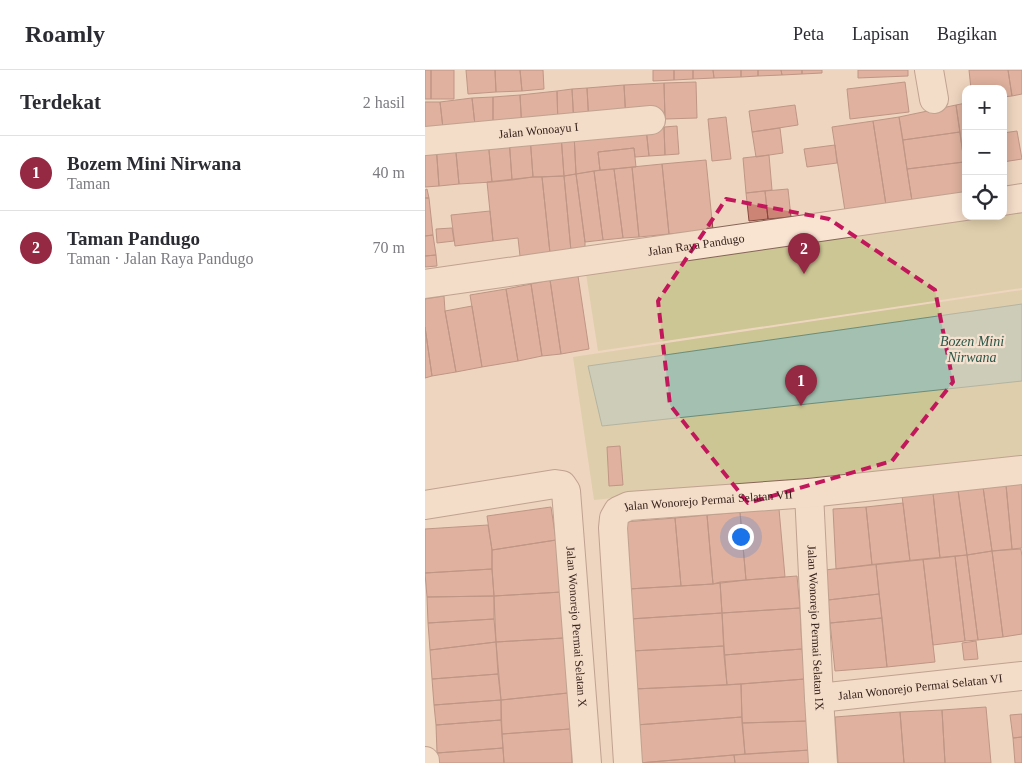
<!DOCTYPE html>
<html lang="id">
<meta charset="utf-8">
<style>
body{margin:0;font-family:"Times New Roman",serif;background:#f7f7f7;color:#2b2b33}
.controls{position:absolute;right:15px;top:15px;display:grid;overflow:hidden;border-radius:10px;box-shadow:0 2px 12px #0003}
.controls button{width:45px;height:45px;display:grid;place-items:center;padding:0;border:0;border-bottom:1px solid #e1e1e2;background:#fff;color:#2b2b33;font:25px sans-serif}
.you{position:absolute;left:315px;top:466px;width:18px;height:18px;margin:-12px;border:4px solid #fff;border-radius:50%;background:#1a73e8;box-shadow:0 0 0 8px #1a73e833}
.badge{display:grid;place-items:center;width:32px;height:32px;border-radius:50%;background:#952843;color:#fff;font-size:16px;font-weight:700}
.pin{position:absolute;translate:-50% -41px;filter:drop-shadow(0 1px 2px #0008)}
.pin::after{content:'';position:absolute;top:26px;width:18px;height:15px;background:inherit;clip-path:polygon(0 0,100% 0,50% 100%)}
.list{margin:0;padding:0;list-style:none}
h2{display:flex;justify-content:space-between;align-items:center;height:65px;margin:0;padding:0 20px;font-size:21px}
h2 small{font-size:16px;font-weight:400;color:#7c7c81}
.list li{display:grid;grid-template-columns:32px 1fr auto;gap:15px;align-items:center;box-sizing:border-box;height:75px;padding:0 20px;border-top:1px solid #e1e1e2}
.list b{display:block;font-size:19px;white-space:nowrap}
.list p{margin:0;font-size:16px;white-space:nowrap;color:#7c7c81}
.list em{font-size:16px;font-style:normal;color:#7c7c81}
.icon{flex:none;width:28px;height:28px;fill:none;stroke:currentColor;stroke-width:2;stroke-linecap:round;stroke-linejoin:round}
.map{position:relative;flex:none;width:597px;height:693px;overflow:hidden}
header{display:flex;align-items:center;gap:30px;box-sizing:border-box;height:70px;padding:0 25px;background:#fff;border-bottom:1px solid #e1e1e2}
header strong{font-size:24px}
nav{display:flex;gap:28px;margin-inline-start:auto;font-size:18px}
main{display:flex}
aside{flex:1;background:#fff}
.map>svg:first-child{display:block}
</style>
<header>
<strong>Roamly</strong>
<nav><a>Peta</a><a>Lapisan</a><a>Bagikan</a></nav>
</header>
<main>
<aside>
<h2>Terdekat<small>2 hasil</small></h2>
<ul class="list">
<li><span class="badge">1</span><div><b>Bozem Mini Nirwana</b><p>Taman</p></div><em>40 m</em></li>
<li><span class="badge">2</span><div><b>Taman Pandugo</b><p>Taman · Jalan Raya Pandugo</p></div><em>70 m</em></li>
</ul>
</aside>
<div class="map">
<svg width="597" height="693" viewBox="0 0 597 693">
<rect width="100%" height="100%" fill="#eed5bf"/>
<!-- green -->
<path fill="#ccc594" d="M597 134V218L173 281 159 191 541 146H578V136Z
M597 220V386L169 430 148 287Z"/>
<!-- water -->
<path fill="#a3c0b0" stroke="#6a8d7c" d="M597 234V311L177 356 163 296Z"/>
<!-- building -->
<path fill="#cc8575" stroke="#86493e" d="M0 0H6V29H0Z
M6 0H29V29H6Z
M41 0H70L71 22 43 24Z
M70 0H95L97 21 71 22Z
M95 0H118L119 19 97 21Z
M228 0H249V10L228 11Z
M249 0H268V9L249 10Z
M268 0H288L289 8 268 9Z
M288 0H316V7L289 8Z
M316 0H333V6L316 7Z
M333 0H356L357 5 333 6Z
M356 0H377V4L357 5Z
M377 0H397V3L377 4Z
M433 0H483V6L433 8Z
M544 0H583L587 26 578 27V19H546Z
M583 0H597V24L587 26Z
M271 12 272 48 240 49 239 13Z
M480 12 484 42 425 49 422 19Z
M239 13 240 49 201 51 199 15Z
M199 15 201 51 164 54 162 18Z
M162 18 164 54 149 55 147 19Z
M147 19 149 55 133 57 132 21Z
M132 21 133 57 97 61 95 25Z
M95 25 97 61 68 62V27Z
M68 27V62L51 64 47 28Z
M47 28 51 64 19 67 15 32Z
M0 32H15L19 67 0 68Z
M541 33V92H539L531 35Z
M370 35 373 55 327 62 324 41Z
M531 35 535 62 478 70 474 47Z
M301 47 306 89 287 91 283 49Z
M474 47 487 131 461 135 448 51Z
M448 51 461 135 420 141 407 57Z
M252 56 254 84 240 85 239 57Z
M239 57 240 85 224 86 221 58Z
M221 58 224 86 210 87 209 78 173 82 175 100 151 104 149 64Z
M355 58 358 83 331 87 327 62Z
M592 61 597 89 578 92V63Z
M535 62 539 92 482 99 478 70Z
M149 64 151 104 139 106 136 65Z
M136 65 139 106 108 107 105 66Z
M105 66 108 107 87 110 84 68Z
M84 68 87 110 67 112 63 70Z
M63 70 67 112 34 114 30 72Z
M30 72 34 114 14 116 11 74Z
M11 74 14 116 0 117V75Z
M410 75 412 93 382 97 379 79Z
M209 78 211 97 175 100 173 82Z
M344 85 347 120 321 123 318 88Z
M281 90 288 160 244 164 237 94Z
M539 92 541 126 487 131 482 99Z
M237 94 244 164 214 167 207 97Z
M207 97 214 167 198 168 189 99Z
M189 99 198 168 178 170 169 101Z
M169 101 178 170 160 172 151 104Z
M151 104 160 172V180L146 181 139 106Z
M139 106 146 181 125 183 117 107Z
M108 107H117L125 183 95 186 93 168 68 171 62 112Z
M2 119 4 128H0V120Z
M363 119 366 147 343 149 340 121Z
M340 121 343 149 324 151 321 123Z
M0 128H4L8 165 0 166Z
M65 141 68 171 30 176 26 145Z
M27 158 29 171 12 173 11 159Z
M8 165 11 185 0 186V166Z
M11 185 12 196 0 197V186Z
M153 206 164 279 136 284 125 210Z
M125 210 136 284 117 286 106 214Z
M106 214 117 286 93 291 81 219Z
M81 219 93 291 57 297 45 225Z
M19 226 20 241 31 302 7 306 0 257V229Z
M47 236 57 297 31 302 20 241Z
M0 257 7 306 0 308Z
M195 376 198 415 184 416 182 377Z
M597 414V478L587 479 581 415Z
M581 415 587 479 567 481 558 417Z
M558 417 567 481 542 485 533 420Z
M533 420 542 485 515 488 508 423Z
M508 423 515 488 485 491 477 426Z
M478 433 485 491 447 495 441 437Z
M126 437 131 470 67 480 62 446Z
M441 437 447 495 411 499 408 439Z
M354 439 360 507 321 510 315 442Z
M315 442 321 510 288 514 282 445Z
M282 445 288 514 256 516 250 448Z
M250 448 256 516 203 519 199 452Z
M63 455 67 480V499L0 503V459Z
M131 470 137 522 69 526 67 499V480Z
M596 479 597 487V564L578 567 567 481Z
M567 481 578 567 553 570 542 485Z
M542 485 553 570 540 571 530 486Z
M530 486 540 571 508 575 498 489Z
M498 489 510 592 462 597 451 494Z
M451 494 454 524 403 530 400 500Z
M67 499 69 526 2 527 0 503Z
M372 506 375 538 297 543 295 512Z
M295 512 297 543 205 549 203 519 288 514Z
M137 522 139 568 71 572 69 526Z
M454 524 457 548 405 553 403 530Z
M69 526V549L3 553 2 527Z
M375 538 377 579 299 585 297 543Z
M297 543 299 576 207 581 205 549Z
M457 548 462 597 410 601 405 553Z
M69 549 71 572 5 580 3 553Z
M139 568 143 623 76 630 71 572Z
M551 571 553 589 539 590 537 573Z
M71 572 73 604 7 609 5 580Z
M299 576 302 615 209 619 207 581Z
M377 579 380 609 302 615 299 585Z
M73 604 76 630 9 635 7 609Z
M380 609 384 651 317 653 316 614Z
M316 614 317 647 211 655 209 619Z
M143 623 145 659 77 664 76 630Z
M76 630V650L11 655 9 635Z
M561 637 566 693H520L517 640Z
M517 640 520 693H479L475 642Z
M475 642 479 693H413L410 647Z
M597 644V667L588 668 585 645Z
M317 647 320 684 214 693 211 655Z
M76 650 78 678 12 683 11 655Z
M384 651 385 680 320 684 317 653Z
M145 659 147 693H79L77 664Z
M597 667V693H590L588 668Z
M78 678 79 693H13L12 683Z
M385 680 386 693H310L309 685Z
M309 685 310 693H214Z"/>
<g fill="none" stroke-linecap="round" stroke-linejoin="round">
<!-- minor casing -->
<g stroke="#866558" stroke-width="30">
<g id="minor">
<path d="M504 0 509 29"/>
<path id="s1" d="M0 71 226 50"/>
<path d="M578 131 597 128"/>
<path id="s2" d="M0 214 541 136"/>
<path id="s3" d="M384 423 394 628 398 693"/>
<path id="s4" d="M0 435 130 414 137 415 141 421 162 693"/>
<path id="s5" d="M394 628 597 606"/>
<path d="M0 691V693"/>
<path id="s6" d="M203 693 188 458 189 448 193 441 204 436 384 423 597 400"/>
</g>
</g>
<!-- minor -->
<use href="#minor" stroke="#f9e4d2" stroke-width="28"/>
</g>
<!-- marked area -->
<path d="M0 0H597V693H0ZM301 129 404 149 510 220 528 312 467 391 323 433 245 335 233 231Z" fill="#eed5bf" fill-opacity=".55" fill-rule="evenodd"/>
<path fill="none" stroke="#c2185b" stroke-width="4" stroke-dasharray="10 6" stroke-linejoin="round" d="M301 129 404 149 510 220 528 312 467 391 323 433 245 335 233 231Z"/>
<g text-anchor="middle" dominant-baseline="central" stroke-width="4.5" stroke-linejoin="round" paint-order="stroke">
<!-- street labels -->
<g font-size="12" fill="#36231c" stroke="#f5e1cf">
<text stroke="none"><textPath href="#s1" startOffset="114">Jalan Wonoayu I</textPath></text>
<text stroke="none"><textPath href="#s2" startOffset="274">Jalan Raya Pandugo</textPath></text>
<text stroke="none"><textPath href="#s6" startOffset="345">Jalan Wonorejo Permai Selatan VII</textPath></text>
<text stroke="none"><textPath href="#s4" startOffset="282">Jalan Wonorejo Permai Selatan X</textPath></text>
<text stroke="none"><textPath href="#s3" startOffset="135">Jalan Wonorejo Permai Selatan IX</textPath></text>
<text stroke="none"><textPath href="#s5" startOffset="102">Jalan Wonorejo Permai Selatan VI</textPath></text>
</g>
<!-- water labels -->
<g font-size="14" font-style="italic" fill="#2b5649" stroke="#f5e1cf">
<text x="547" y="271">Bozen Mini<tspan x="547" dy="16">Nirwana</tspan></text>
</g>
</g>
</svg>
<div class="controls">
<button>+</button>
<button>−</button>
<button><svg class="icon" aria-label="locate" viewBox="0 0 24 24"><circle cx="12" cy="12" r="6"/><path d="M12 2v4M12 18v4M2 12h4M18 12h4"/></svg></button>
</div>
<div class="you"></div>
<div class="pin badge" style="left:376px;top:336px">1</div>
<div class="pin badge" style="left:379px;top:204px">2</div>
</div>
</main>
